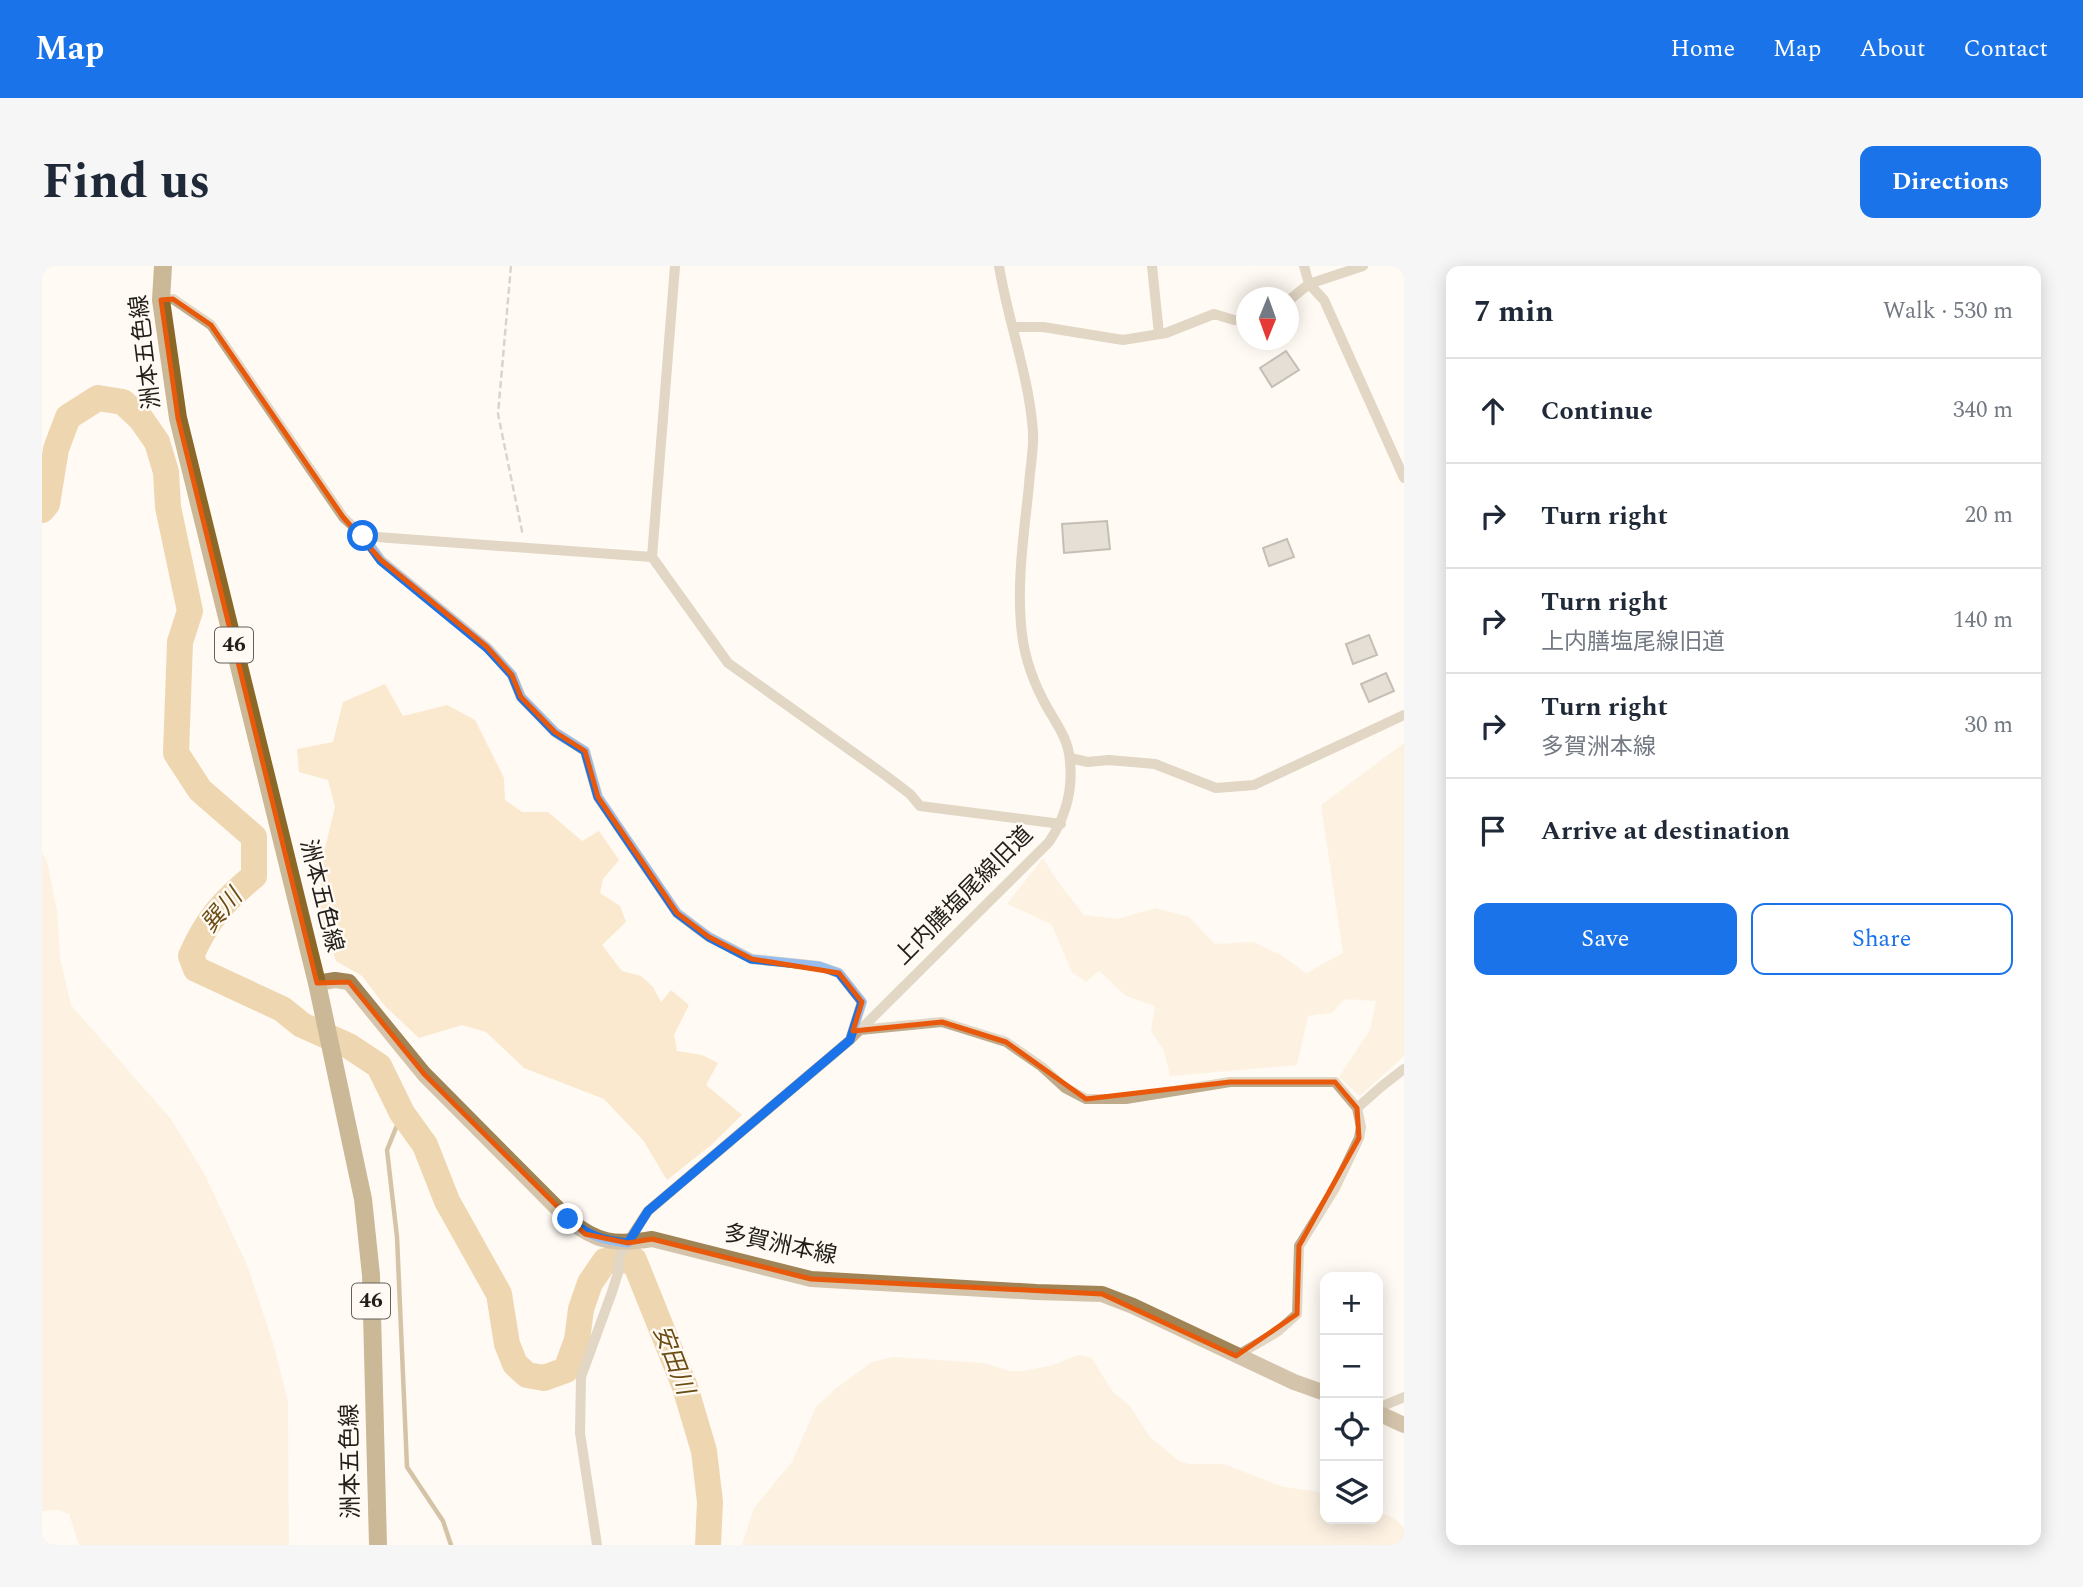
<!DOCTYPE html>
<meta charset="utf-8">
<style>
body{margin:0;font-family:Spectral,"Noto Sans JP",serif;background:#f6f6f7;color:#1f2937}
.controls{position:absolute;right:21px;bottom:21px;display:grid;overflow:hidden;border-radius:14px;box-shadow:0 4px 18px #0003}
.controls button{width:63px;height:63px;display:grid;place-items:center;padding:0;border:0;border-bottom:2px solid #e0e1e3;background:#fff;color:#1f2937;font:35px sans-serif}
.compass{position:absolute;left:1194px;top:21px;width:63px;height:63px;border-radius:50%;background:#fff;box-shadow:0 4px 18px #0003;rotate:181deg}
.stop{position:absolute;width:21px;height:21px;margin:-16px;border:5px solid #1a73e8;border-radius:50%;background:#fff}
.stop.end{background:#1a73e8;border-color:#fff;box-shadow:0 2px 7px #0008}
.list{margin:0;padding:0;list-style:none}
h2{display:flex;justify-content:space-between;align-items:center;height:91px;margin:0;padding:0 28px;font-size:30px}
h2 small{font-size:23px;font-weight:400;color:#747a83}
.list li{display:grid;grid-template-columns:46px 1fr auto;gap:21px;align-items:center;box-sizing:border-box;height:105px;padding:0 28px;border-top:2px solid #e0e1e3}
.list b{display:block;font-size:26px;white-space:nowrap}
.list p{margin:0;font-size:23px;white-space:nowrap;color:#747a83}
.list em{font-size:23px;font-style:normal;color:#747a83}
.actions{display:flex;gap:14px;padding:21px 28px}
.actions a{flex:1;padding:16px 0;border:2px solid #1a73e8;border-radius:14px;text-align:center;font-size:24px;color:#1a73e8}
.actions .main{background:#1a73e8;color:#fff}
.icon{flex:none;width:38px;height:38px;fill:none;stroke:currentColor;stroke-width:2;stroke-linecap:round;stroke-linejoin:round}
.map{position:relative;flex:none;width:1362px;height:1279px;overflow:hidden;border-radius:14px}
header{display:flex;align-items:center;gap:42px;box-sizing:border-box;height:98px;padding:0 35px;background:#1a73e8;color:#fff}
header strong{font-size:33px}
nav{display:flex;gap:38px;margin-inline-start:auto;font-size:24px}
.intro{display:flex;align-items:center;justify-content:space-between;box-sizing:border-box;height:168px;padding:0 42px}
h1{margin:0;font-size:49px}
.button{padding:18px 32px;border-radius:14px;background:#1a73e8;color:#fff;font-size:24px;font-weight:700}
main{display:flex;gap:42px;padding:0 42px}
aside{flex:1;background:#fff;border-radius:14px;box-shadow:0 4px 18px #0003}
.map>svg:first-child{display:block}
</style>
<header>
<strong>Map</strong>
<nav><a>Home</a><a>Map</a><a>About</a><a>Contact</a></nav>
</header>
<div class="intro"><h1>Find us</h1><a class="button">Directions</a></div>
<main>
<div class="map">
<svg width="1362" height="1279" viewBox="0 0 1362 1279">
<rect width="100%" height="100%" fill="#fffaf3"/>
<!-- green -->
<path fill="#fae9ce" d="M343 418 361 450 405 439 433 454 462 512 463 534 480 546H506L540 575 557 565 577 594 561 613 558 627 578 640 584 656 560 679 580 705 599 710 611 721 619 736 629 724 647 739 632 769 635 785 660 789 676 797 664 819 700 849 668 880 625 914 601 874 562 833 482 802 444 766 420 759 377 772 343 740 320 710 294 695 277 645 281 590 293 541 286 514 257 506 255 483 291 476 301 436Z
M1362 477V790L1318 830 1297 811 1328 764 1334 735 1303 733 1290 747 1266 750 1255 799 1128 810 1122 785 1109 765 1113 740 1084 730 1057 705 1044 716 1030 706 1009 658 965 638 1001 592 1016 616 1042 649 1075 653 1114 642 1147 651 1173 678 1211 676 1239 689 1264 707 1301 687 1279 539Z
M0 587 5 595 15 645 18 692 29 739 129 853 163 909 205 999 231 1077 246 1136 247 1279H37L27 1248 16 1244 0 1245Z
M1036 1089 1049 1091 1071 1126 1088 1140 1108 1171 1137 1195 1148 1198H1182L1238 1220 1283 1227V1253H1336V1245L1353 1253 1362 1262V1279H700L712 1242 750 1196 774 1141 793 1123 830 1096 851 1091 942 1097 967 1105H980L1008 1100Z"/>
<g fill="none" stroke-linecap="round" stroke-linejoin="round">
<!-- stream -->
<path stroke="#a2824c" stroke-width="4.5" d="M360 847 345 884 355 971 365 1201 401 1255 409 1279"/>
<!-- river -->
<path stroke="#d9ad61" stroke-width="26" d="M0 244 5 238 14 183 26 151 56 132 81 136 99 153 115 176 124 206 126 241 148 345 138 376 134 487 158 524 212 571V610C182 635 165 653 149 690L154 703 240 743 260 759 307 780 337 800 360 847 383 879 405 935 457 1028 465 1078 473 1098 485 1109 502 1112 524 1104 535 1074 539 1043 548 1017 563 995 592 994 643 1121 662 1185 668 1236 666 1279"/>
</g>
<!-- building -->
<path fill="#c6beb2" stroke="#7e776c" stroke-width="2" d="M1244 85 1257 104 1230 121 1218 102Z
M1065 255 1068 283 1022 287 1020 258Z
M1245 273 1252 291 1227 300 1221 282Z
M1327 369 1335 389 1311 398 1304 378Z
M1344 407 1352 425 1327 436 1319 418Z"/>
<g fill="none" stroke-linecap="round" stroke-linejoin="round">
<!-- path -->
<path stroke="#aba6a0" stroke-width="2.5" stroke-dasharray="7 3.5" stroke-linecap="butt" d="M469 0 456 148 481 270"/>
<!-- minor -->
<path stroke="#beab8c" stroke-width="10" d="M633 0 610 291 686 397 843 509 868 528 878 540 1019 558
M1110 0 1117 68
M1262 0 1267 18 1282 34 1362 212
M119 34 131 33 169 59 301 251 321 270 339 294 445 381 470 409 479 431 513 466 543 485 556 531 635 647 667 671 710 693 777 700 797 707 820 736 809 771
M1246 35 1267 18 1321 0
M971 61H1001L1081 74 1124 67 1172 48 1192 54H1204
M321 270 610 291
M1028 492 1046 496 1067 494 1113 498 1174 522 1212 519 1362 449
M818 764 900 756 964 776 1000 801 1023 822 1044 833H1084L1188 816H1293L1315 842 1319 861 1317 872 1293 922 1257 980 1255 1048 1235 1066 1194 1090
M1315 842 1340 820 1362 803
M1336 1142 1362 1131
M555 1279 538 1167 539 1111 570 1026 576 1007 578 988 606 945 808 774 1007 576C1023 552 1031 525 1028 496 1027 475 1016 460 1006 443 993 420 983 394 980 368 974 319 982 268 987 219 988 202 992 183 991 166 987 109 966 56 957 0"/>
<!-- secondary -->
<path stroke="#a08455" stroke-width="16" d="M275 717 293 714 307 716 382 808 526 953C555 977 573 979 610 973L769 1013 994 1026 1060 1028 1091 1040 1252 1116 1283 1127
M1336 1147 1362 1159"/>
<!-- primary -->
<path stroke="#8a6828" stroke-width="18" d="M121 0 119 34 136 152 275 717 321 933 329 1009 336 1279"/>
</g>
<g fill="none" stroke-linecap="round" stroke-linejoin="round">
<!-- route -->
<path stroke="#1a73e8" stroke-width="9" d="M321 270 339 295 445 382 470 409 479 431 513 466 543 485 556 531 635 647 667 671 709 693 777 700 797 707 820 736 808 774 606 945 586 977C560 974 546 970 526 953"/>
</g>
<!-- marked area -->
<path d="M0 0H1362V1279H0ZM131 33 169 59 301 251 339 294 445 381 470 409 479 431 513 466 543 485 556 531 635 647 667 671 710 693 797 707 820 736 811 765 900 756 964 776 1044 833 1188 816H1293L1315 842 1317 872 1257 980 1255 1048 1194 1090 1060 1028 769 1013 610 973 586 977 543 968 382 808 307 716 275 717 136 152 119 34Z" fill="#fffaf3" fill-opacity=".55" fill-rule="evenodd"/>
<path fill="none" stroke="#e8590c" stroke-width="5" stroke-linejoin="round" d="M131 33 169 59 301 251 339 294 445 381 470 409 479 431 513 466 543 485 556 531 635 647 667 671 710 693 797 707 820 736 811 765 900 756 964 776 1044 833 1188 816H1293L1315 842 1317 872 1257 980 1255 1048 1194 1090 1060 1028 769 1013 610 973 586 977 543 968 382 808 307 716 275 717 136 152 119 34Z"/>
<g text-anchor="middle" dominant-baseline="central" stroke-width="5" stroke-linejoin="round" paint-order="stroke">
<!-- shield labels -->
<g fill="#fffaf3" stroke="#64615b" stroke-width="2">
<rect x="173" y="361.5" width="38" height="35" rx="5"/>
<rect x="310" y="1017.5" width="38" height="35" rx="5"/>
</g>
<g font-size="21" font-weight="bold" fill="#221f1a">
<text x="192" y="379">46</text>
<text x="329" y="1035">46</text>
</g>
<!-- street labels -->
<g font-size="23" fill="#221f1a" stroke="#fffaf3">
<text transform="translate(104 86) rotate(-97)">洲本五色線</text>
<text transform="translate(279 630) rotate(76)">洲本五色線</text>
<text transform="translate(922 630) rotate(-45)">上内膳塩尾線旧道</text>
<text transform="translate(738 979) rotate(12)">多賀洲本線</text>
<text transform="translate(309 1195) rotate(-91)">洲本五色線</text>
</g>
<!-- water labels -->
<g font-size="24" font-style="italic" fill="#6b4d13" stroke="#fffaf3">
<text transform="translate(180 645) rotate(-49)">巽川</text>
<text transform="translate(631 1094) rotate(69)">安田川</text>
</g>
</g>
</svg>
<div class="controls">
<button>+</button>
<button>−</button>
<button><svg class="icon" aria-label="locate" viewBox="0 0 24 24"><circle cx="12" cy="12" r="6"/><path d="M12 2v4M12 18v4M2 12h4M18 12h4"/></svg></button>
<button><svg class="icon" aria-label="layers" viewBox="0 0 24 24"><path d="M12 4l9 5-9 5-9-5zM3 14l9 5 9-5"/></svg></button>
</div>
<svg class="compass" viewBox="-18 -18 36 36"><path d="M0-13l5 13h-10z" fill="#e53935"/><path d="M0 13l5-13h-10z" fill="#747a83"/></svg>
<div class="stop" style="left:321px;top:270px"></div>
<div class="stop end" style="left:526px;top:953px"></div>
</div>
<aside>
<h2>7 min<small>Walk · 530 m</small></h2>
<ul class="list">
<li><svg class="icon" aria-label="ahead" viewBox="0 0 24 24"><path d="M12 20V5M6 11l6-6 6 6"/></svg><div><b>Continue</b></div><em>340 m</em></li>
<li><svg class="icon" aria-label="right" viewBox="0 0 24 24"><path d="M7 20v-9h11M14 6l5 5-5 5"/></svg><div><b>Turn right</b></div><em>20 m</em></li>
<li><svg class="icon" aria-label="right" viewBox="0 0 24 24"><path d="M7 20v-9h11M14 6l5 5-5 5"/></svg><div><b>Turn right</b><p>上内膳塩尾線旧道</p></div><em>140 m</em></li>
<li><svg class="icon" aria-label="right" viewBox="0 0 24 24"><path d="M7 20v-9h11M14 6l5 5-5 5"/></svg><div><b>Turn right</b><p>多賀洲本線</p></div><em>30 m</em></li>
<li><svg class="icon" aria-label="arrive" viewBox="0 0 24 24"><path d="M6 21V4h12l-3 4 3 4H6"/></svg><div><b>Arrive at destination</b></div></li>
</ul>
<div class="actions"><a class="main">Save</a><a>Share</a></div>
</aside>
</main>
